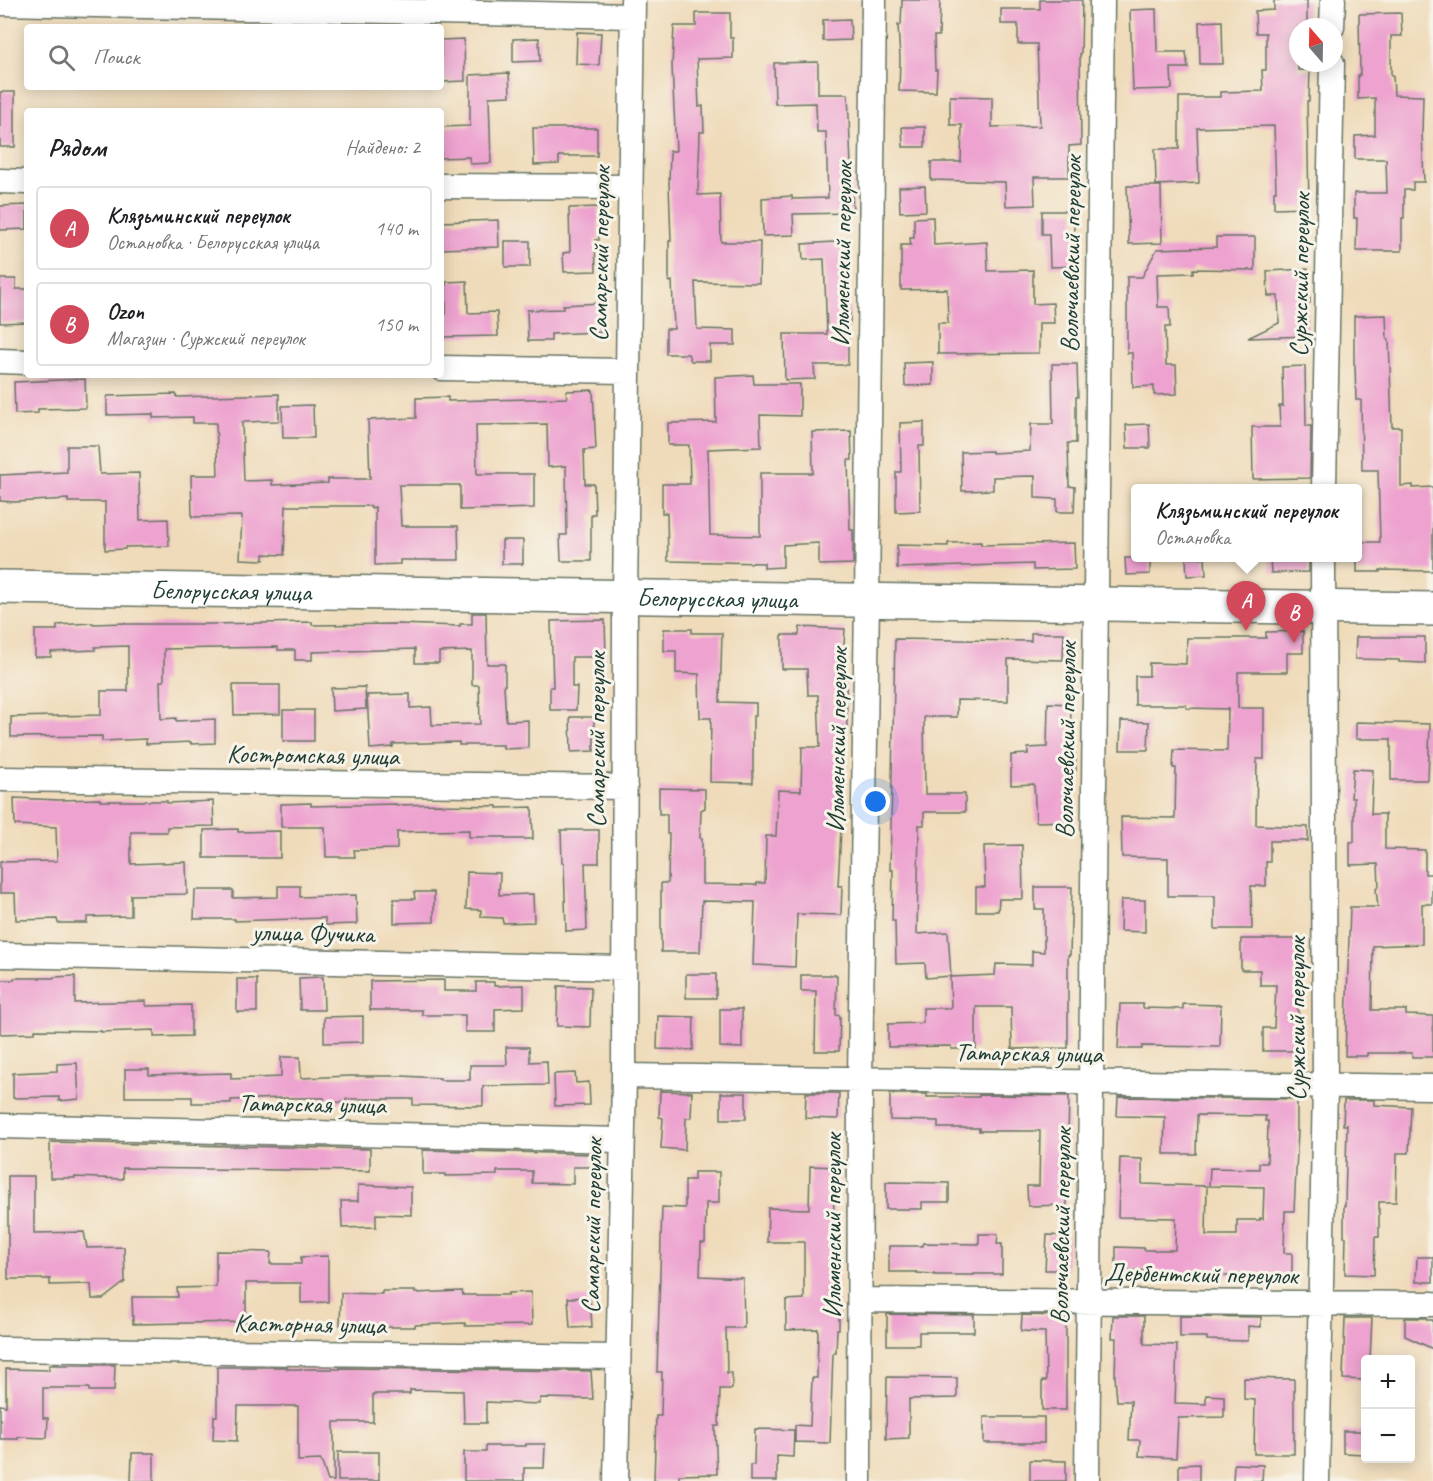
<!DOCTYPE html>
<html lang="ru">
<meta charset="utf-8">
<style>
body{margin:0;font-family:Caveat,sans-serif;background:#f6f6f6;color:#202124}
.controls{position:absolute;right:18px;bottom:18px;display:grid;overflow:hidden;border-radius:6px;box-shadow:0 3px 15px #0003}
.controls button{width:54px;height:54px;display:grid;place-items:center;padding:0;border:0;border-bottom:2px solid #e0e0e0;background:#fff;color:#202124;font:30px sans-serif}
.compass{position:absolute;left:1289px;top:18px;width:54px;height:54px;border-radius:50%;background:#fff;box-shadow:0 3px 15px #0003;rotate:340deg}
.you{position:absolute;left:876px;top:802px;width:21px;height:21px;margin:-15px;border:4px solid #fff;border-radius:50%;background:#1a73e8;box-shadow:0 0 0 9px #1a73e833}
.badge{display:grid;place-items:center;width:39px;height:39px;border-radius:50%;background:#d1495b;color:#fff;font-size:20px;font-weight:700}
.pin{position:absolute;translate:-50% -50px;filter:drop-shadow(0 2px 3px #0008)}
.pin::after{content:'';position:absolute;top:32px;width:21px;height:18px;background:inherit;clip-path:polygon(0 0,100% 0,50% 100%)}
.popup{position:absolute;left:1131px;top:484px;width:231px;height:78px;box-sizing:border-box;display:grid;place-content:center;border-radius:6px;background:#fff;filter:drop-shadow(0 2px 4px #0005);font-size:20px;white-space:nowrap;color:#757577}
.popup b{font-size:22px;color:#202124}
.popup::after{content:'';position:absolute;left:50%;top:100%;margin-left:-12px;border:12px solid transparent;border-top-color:#fff}
.list{margin:0;padding:0;list-style:none}
h2{display:flex;justify-content:space-between;align-items:center;height:78px;margin:0;padding:0 24px;font-size:26px}
h2 small{font-size:20px;font-weight:400;color:#757577}
.list li{display:grid;grid-template-columns:39px 1fr auto;gap:18px;align-items:center;box-sizing:border-box;height:84px;margin:0 12px 12px;padding:0 12px;border:2px solid #e0e0e0;border-radius:6px}
.list b{display:block;font-size:22px;white-space:nowrap}
.list p{margin:0;font-size:20px;white-space:nowrap;color:#757577}
.list em{font-size:20px;font-style:normal;color:#757577}
.icon{flex:none;width:33px;height:33px;fill:none;stroke:currentColor;stroke-width:2;stroke-linecap:round;stroke-linejoin:round}
.map{position:relative;flex:none;width:1433px;height:1481px;overflow:hidden}
.search{position:absolute;background:#fff;box-shadow:0 3px 15px #0003;left:24px;top:24px;width:420px;height:66px;display:flex;align-items:center;gap:15px;box-sizing:border-box;padding:0 21px;border-radius:6px;color:#757577;font-size:22px}
.panel{position:absolute;background:#fff;box-shadow:0 3px 15px #0003;left:24px;top:108px;width:420px;height:270px;border-radius:6px}
.map>svg:first-child{display:block}
</style>
<div class="map">
<svg width="1433" height="1481" viewBox="0 0 1433 1481">
<rect width="100%" height="100%" fill="#f7f3e8"/>
<filter id="ink" filterUnits="userSpaceOnUse"><feTurbulence type="fractalNoise" baseFrequency=".0167" numOctaves="2"/><feDisplacementMap in="SourceGraphic" scale="12" xChannelSelector="R" yChannelSelector="G"/><feConvolveMatrix kernelMatrix="1 2 1 2 8 2 1 2 1" color-interpolation-filters="sRGB"/></filter>
<filter id="wash" filterUnits="userSpaceOnUse"><feTurbulence type="fractalNoise" baseFrequency=".008" numOctaves="4" result="noise"/><feDisplacementMap in="SourceGraphic" scale="24" xChannelSelector="R" yChannelSelector="G"/><feGaussianBlur stdDeviation="1.35" result="paint"/><feColorMatrix in="noise" values="0 0 0 0 0 0 0 0 0 0 0 0 0 0 0 0 0 1.4 0 .05"/><feComposite in="paint" operator="in"/></filter>
<g filter="url(#wash)">
<rect width="100%" height="100%" fill="#efdbba"/>
<g id="blocks">
<!-- building -->
<path fill="#eda2cf" d="M902 0H940L939 36H934L935 70H937L936 92 899 91 900 59 898 25H901Z
M1040 0H1082L1081 54H1080L1081 145 1069 146V177H1034L1035 205 1006 206 1005 182 931 180V162H961L962 125H950V96L992 97V127L1040 126 1037 44H1018V24H1001V9H1040Z
M1274 0H1307V27H1298V70H1310L1309 101H1307L1309 207 1274 208V191H1276L1274 126 1197 128 1199 183 1156 185 1155 149H1179V97H1220V92L1263 91 1262 70H1266V33H1256L1255 11 1274 10Z
M1156 9 1157 52H1186L1188 68H1171L1172 89 1133 90 1130 10Z
M696 13H730V38H733V58L697 59 699 107 703 106 704 132H700L698 195 720 194 721 242H760L759 283 695 282 697 329 735 330V345H710V361H691L688 354H666V329H674L672 281 669 282V241H671L669 184 670 151H676L672 66 674 26H696Z
M1401 13 1402 36H1391V75H1393L1394 95 1423 96 1422 133 1424 182H1413V190H1404V218H1402V251H1356L1357 218H1354V193H1387L1386 159H1355V136L1375 135V98L1358 99V75H1360L1359 14Z
M850 19 851 40 823 41V20Z
M1222 21 1223 64H1200L1199 22Z
M577 32 601 33 599 65 576 64Z
M539 38 540 61 513 62V39Z
M464 39 465 81 441 82V40Z
M818 62V94H848L853 213 793 214 794 235 763 236 762 198 792 196V199L828 198 826 132H817L816 103 775 104 774 63Z
M509 73 510 96 489 97 491 163 470 164 469 157 441 158V127L470 126V75Z
M0 92H15V147H0Z
M902 127H925V147H903Z
M533 128H597V156H559V164L534 165Z
M925 186 926 211 900 212 899 187Z
M1127 186H1161L1162 243 1129 244Z
M27 205V229L0 230V206Z
M598 207 599 240H595L596 271 564 272 563 253 570 252 569 208Z
M1042 211H1074V244H1079L1080 266 1050 267 1049 234H1042Z
M933 217 934 245 987 242 988 271 1033 270V304L1053 303 1054 323H1039V353L938 354V323H948L947 289 901 290V245H911L910 238H914V218Z
M498 220 499 247 441 249V222Z
M1216 237H1255V270L1193 269V273L1157 274 1158 307H1169L1170 327H1165L1166 365H1176L1177 394 1154 395V386L1133 387 1132 353H1127V277H1142L1157 249 1216 247Z
M505 241H530V267H505Z
M849 241 851 271 849 272 850 322H848V365H814L815 379 785 380 784 334H827L824 259 803 260 802 244Z
M1308 269 1310 303H1307L1308 336 1248 338 1279 323 1278 296H1268L1267 271Z
M0 279H16V289H27V322L0 323Z
M467 281 468 313 497 312 498 336 441 337V314H446V282Z
M601 303 602 332 551 334V341H528L527 310 563 309V305Z
M1386 315 1387 339H1389L1392 427H1401V486L1413 485V488L1433 487V571L1380 570V572H1357V542H1380L1378 470H1362L1361 400H1356L1355 365H1354V316Z
M933 362V385L905 386 904 363Z
M1052 364H1077L1078 397H1076V443H1068L1069 486 1075 487 1074 512H1057V499L1035 498V476L993 477V490L962 491 961 452 992 451V453L1030 451 1031 424H1053Z
M1305 366 1306 426H1311L1310 478 1253 479 1252 427H1280L1279 406H1283L1282 367Z
M753 375 754 384H800V416L760 415 761 447 708 449 710 535 760 536V473H813L812 432 851 431 852 460H848L850 530H853V564L819 565V543L783 545V567L764 568V563L668 561 667 513H662V484H690L689 445H668V423L716 422 715 377Z
M85 379 86 408 38 409V413L15 414 14 382Z
M593 390 596 449 584 450 585 484H594L595 514H591V561H561L560 535H567L566 466 548 467 547 424 476 425 477 474H534V508L460 510V485H399L401 526H458L459 560H400V564L375 565V507L371 508V506H286L284 555 264 554V560L240 559 242 516 192 517 191 475H218L216 423H193V417L153 418V414L107 415V396L176 394 177 397 279 394V421L242 422 244 481 272 480V485L328 483V479H370L368 420 416 418V398L448 397V401L567 398 566 391Z
M313 405 314 438H283L282 406Z
M924 422V446H919L920 511 896 512V472H901L900 423Z
M1149 424 1150 448H1127L1126 425Z
M67 446H98L100 474 139 473 140 520 168 519 169 546 125 547V549L105 550V502H68V499L15 502 0 501V475L67 472Z
M502 540H523V564H502Z
M981 542V545L1074 543 1075 569 1033 570V564L897 568V545L948 546V543Z
M1125 558H1150V574L1126 575Z
M1186 558H1205L1206 575 1187 576Z
M1270 558H1309V572L1271 573Z
M472 613H486L487 664H505V685H504L506 721 528 720V748L503 749V745H459V742L393 744V747L370 749 367 695 410 694V708L431 707 432 725 480 724 479 685H472V651L439 652V663H415V649L312 652V660H295V650H278V647L164 649V681H160L161 719 176 718V721L215 719V743L191 744V742L146 744V739L102 741V736L11 737V717L101 715V691H128V646L95 647V650L51 652V657H35V630H57V625L93 623V624L125 623V624H210L312 622V625L397 624 460 626V624H472Z
M605 620 606 657H572V687H577L576 710H550V687H553L551 621Z
M800 627 845 629 842 677H846L847 727H843V792L838 886H842L841 915 797 914 795 967 753 965 755 902 702 901 700 952H661V883H668L669 834H667V814H659V788L705 789V808L701 810 700 838H702V884L757 885V883H765L766 836H776L778 790 801 791 802 747H820L818 695H808L807 669H782V635H799Z
M664 629H692V633H722L720 702 756 703V716H753V783L710 782 711 718H700L699 674 676 673V651H664Z
M1303 631V653H1287V672H1238V708H1264V759H1257L1256 825 1308 827V841H1270V862H1266V886H1251L1252 929H1215V896H1168V858L1122 857 1121 817 1175 818 1176 768H1173L1174 750 1227 751 1228 709 1186 708V705H1135V676H1149V663L1186 664 1187 638H1266V632Z
M1031 633H1064L1063 660 1008 659V701L957 700V717H924L925 794H965V812H924V825H919L917 934 948 932 951 976 926 978 925 963 896 964 895 921H892L893 870H890L895 639 1031 641Z
M1356 637H1425V663L1399 662V660L1355 659Z
M233 685H280V714L234 715Z
M365 687 366 709 332 711 331 688Z
M1048 703 1071 704 1070 747H1075L1076 771H1070L1071 821 1036 822 1034 784 1011 785V755L1028 754V748L1047 747Z
M283 710H314V741H283Z
M570 717H594V751L571 752Z
M1121 721 1149 722 1148 750H1120Z
M1356 722 1430 724 1428 780H1391V739H1356Z
M1353 769 1373 770 1371 814H1385V849L1425 850V874H1432V904H1422V944L1373 946 1372 1010H1406V1015L1433 1016V1057H1412V1053H1367V1056H1345L1350 907H1378L1376 889 1379 886 1378 864 1350 865V842H1354V798H1351Z
M14 798 59 800 100 799V801H167V803L213 801 214 826 167 827V832H131V864L186 862 187 894 131 895V916L87 917V923H58L57 919 16 920 15 893H0V862L57 861 56 827 15 825Z
M311 803V806L396 804V805L442 804V805L497 806V808L532 807 533 839H505V837H469V830L397 832V849L354 850 355 857H326L325 827H281V804Z
M238 829V832L280 831V858H204V830Z
M561 830H599V863H585L587 930 566 931 564 863H562Z
M1022 845 1023 899H999L998 911H976V887H985L984 846Z
M467 872 500 873 499 895 533 894 534 922 503 923 502 918 481 917V910L466 909Z
M278 886H300V897L356 895 357 924 325 925V918L235 921V919H194L195 890H233V898L278 897Z
M1035 887H1072L1070 955H1068V1048L1012 1049 1011 1007H976V1049H951V1046L888 1047V1024L923 1023V1008H951L950 977 995 975 996 964 1032 965V951L1044 952V909H1035Z
M414 892H434V922L394 923V899H415Z
M1121 900H1145V932L1120 931Z
M1241 939H1299L1297 1007H1298L1299 1025H1296L1295 1051H1263V1028H1274L1276 985H1260V970H1241Z
M686 974H716V998H686Z
M801 975H837L836 1015 840 1016 839 1051H815L816 991H801Z
M75 976V1003L146 1001V1006L191 1005V1036L154 1037V1030L101 1032V1031L35 1030V1033L0 1034V980H14V978H54V977Z
M323 977 324 1010H300L299 978Z
M237 979H257V1012H237Z
M444 980V991H476V982H494V986L524 985V1008L495 1009V1032H465V1015H422V1010H370V981Z
M558 986 591 987 590 1027 557 1026Z
M1120 1004H1143V1008L1183 1009V1004L1221 1005 1220 1047 1142 1046V1049H1118Z
M720 1009H742V1048L720 1047Z
M363 1016V1042L324 1043V1017Z
M658 1016 694 1017 693 1050 657 1049Z
M506 1047H529L530 1062 547 1061 548 1085 483 1086V1106L413 1105V1099H346V1102L324 1103V1098H282L231 1100V1103H192V1097H125V1069H149V1075L231 1073V1079L281 1077V1057H300L301 1078 350 1076H402L440 1078V1080H470V1065H507Z
M77 1063 79 1099 59 1101V1097L13 1098V1073L57 1071V1064Z
M575 1073 576 1083 589 1082 590 1105 555 1106 554 1074Z
M660 1091 692 1092 691 1118H686L685 1150 661 1148 663 1118 659 1117Z
M721 1093H746V1119H721Z
M806 1093H839L838 1119 805 1118Z
M890 1094H927V1097H979V1095L1069 1096 1067 1177H1066L1067 1205 1028 1206 1027 1186H1039L1040 1131H979V1128H938V1121L890 1120Z
M1118 1097 1297 1099V1131H1298L1294 1211H1285L1284 1253H1292V1276H1207V1275L1162 1274V1271L1116 1270V1247L1144 1248V1250H1175L1176 1218 1118 1217 1120 1158 1142 1159V1184L1207 1186 1206 1235H1237V1220H1260V1218L1263 1219 1264 1187 1209 1186 1210 1168 1259 1169V1163H1267L1268 1121H1265L1266 1116 1197 1115 1196 1154H1164L1165 1117 1117 1116Z
M1344 1100H1374V1105L1411 1107 1409 1153H1397L1396 1202H1379V1237H1375L1374 1275 1345 1274 1346 1237H1344V1205H1345L1347 1125H1343Z
M50 1142 370 1149V1171L123 1168V1179L75 1177V1178H50Z
M423 1150 592 1154V1167H573V1184L532 1183V1171H497V1175L445 1176V1174H423Z
M810 1166 838 1167 837 1199H834L832 1251H837V1300H839V1329H837L836 1353H833L830 1443 795 1442V1425L810 1426 812 1378H817L818 1329 786 1330V1300L804 1299V1242H767L768 1208 809 1209Z
M694 1172H719V1203H706L705 1243H701L700 1276 743 1278 744 1328H726L727 1373H732V1389H720L719 1426H715L717 1474 679 1475V1481H654L656 1416H661L662 1372H657L662 1207 685 1208V1180H694Z
M8 1176H34V1233L84 1232 87 1248 124 1247 125 1282 103 1299H92L91 1284 50 1285V1279H8Z
M886 1182 949 1183V1202H922V1209H886Z
M358 1185 411 1187V1215L376 1214V1227L342 1228 341 1201H358Z
M979 1234H998L997 1244H1002V1274H974V1275H934V1274L917 1273V1272H889V1246H923V1243L979 1244Z
M1047 1235 1068 1236 1067 1270H1045Z
M216 1251 271 1252 270 1264H301V1257L328 1256V1302L301 1303V1283H246V1322L133 1324 132 1297H178L177 1288 216 1287Z
M1417 1257H1433V1282H1416Z
M382 1291H415V1293L462 1291 463 1295H508V1293L531 1292 532 1325 465 1326V1323L415 1325V1327H382L340 1325 341 1293 382 1294Z
M590 1297 592 1327 570 1328 568 1298Z
M887 1314 974 1315V1332H919V1345H887Z
M1022 1315 1066 1316V1410H1042V1381H1046L1045 1332 1021 1331Z
M1113 1316H1144V1344L1177 1345 1175 1403 1206 1404V1395L1224 1396V1417L1178 1418 1176 1458 1139 1456 1140 1440H1129L1131 1401H1117L1115 1376 1116 1338H1112Z
M1180 1316 1261 1317V1327L1248 1326V1341L1207 1340V1337H1180Z
M1345 1318H1372L1370 1359H1365V1380L1343 1379Z
M1405 1318H1427V1320H1433V1349L1405 1336Z
M49 1365H115L114 1391H89V1388H43V1418H48L47 1438 18 1437V1439H0V1405L6 1406V1369L49 1370Z
M217 1367H287V1369H340V1368L591 1371 593 1399 540 1398V1404L486 1402V1423H464L463 1391 410 1390V1394H373V1422H334V1481H328L321 1460 298 1461V1406H238L237 1441 213 1440 214 1416H217Z
M887 1377 957 1378V1398L909 1399V1438L886 1439Z
M1244 1378 1294 1379V1454H1254L1255 1400 1244 1399Z
M984 1417H1044V1443H984Z
M755 1429 794 1430 793 1457 777 1456V1481H750V1465H754Z
M1343 1431H1365V1454L1343 1453Z
M526 1444H545L544 1468H524V1481H464V1452H486V1446H526Z
M338 1452H379V1481H338Z
M132 1453H154V1481H131Z
M1030 1460 1066 1461V1481H1030Z
M1199 1464V1481H1179V1465Z
M1234 1464 1263 1465 1262 1481H1233Z"/>
</g>
</g>
<g filter="url(#ink)">
<use href="#blocks" fill-opacity="0" stroke="#687463" stroke-width="1.5"/>
<g fill="none" stroke-linecap="round" stroke-linejoin="round">
<!-- street casing -->
<g stroke="#687463" stroke-width="27">
<path id="street" d="M0 3 632 16
M1332 27 1333 0
M0 181 27 182
M441 186 630 187
M0 361 27 362
M441 368 628 371
M1324 488 1332 63
M0 779 625 787
M0 955 624 968
M624 1076 1433 1087
M0 1126 622 1140
M860 1300 1433 1304
M0 1349 618 1357
M616 1481 624 1076 625 597 633 0
M859 1481 860 1079 867 600 874 0
M1087 1481 1102 0
M1317 1481 1325 1086 1323 558"/>
</g>
<!-- secondary casing -->
<g stroke="#687463" stroke-width="36">
<g id="secondary">
<path id="s1" d="M0 587 1433 609"/>
</g>
</g>
<!-- street -->
<use href="#street" stroke="#fff" stroke-width="24"/>
<!-- secondary -->
<use href="#secondary" stroke="#fff" stroke-width="33"/>
</g>
</g>
<g text-anchor="middle" dominant-baseline="central" stroke-width="6" stroke-linejoin="round" paint-order="stroke">
<!-- street labels -->
<g font-size="26" fill="#1f3d34" stroke="#f7f3e8">
<text transform="translate(600 254) rotate(-89)">Самарский переулок</text>
<text transform="translate(842 254) rotate(-89)">Ильменский переулок</text>
<text transform="translate(1071 254) rotate(-89)">Волочаевский переулок</text>
<text transform="translate(1300 275) rotate(-89)">Суржский переулок</text>
<text stroke="none"><textPath href="#s1" startOffset="231">Белорусская улица</textPath></text>
<text stroke="none"><textPath href="#s1" startOffset="717">Белорусская улица</textPath></text>
<text transform="translate(596 740) rotate(-90)">Самарский переулок</text>
<text transform="translate(837 740) rotate(-89)">Ильменский переулок</text>
<text transform="translate(1066 740) rotate(-89)">Волочаевский переулок</text>
<text transform="translate(313 755) rotate(1)">Костромская улица</text>
<text transform="translate(313 933) rotate(1)">улица Фучика</text>
<text transform="translate(1296 1019) rotate(-90)">Суржский переулок</text>
<text transform="translate(1029 1053) rotate(1)">Татарская улица</text>
<text transform="translate(312 1104) rotate(1)">Татарская улица</text>
<text transform="translate(592 1226) rotate(-89)">Самарский переулок</text>
<text transform="translate(832 1226) rotate(-90)">Ильменский переулок</text>
<text transform="translate(1061 1226) rotate(-89)">Волочаевский переулок</text>
<text transform="translate(1201 1274) rotate(1)">Дербентский переулок</text>
<text transform="translate(310 1324) rotate(1)">Касторная улица</text>
</g>
</g>
</svg>
<div class="controls">
<button>+</button>
<button>−</button>
</div>
<svg class="compass" viewBox="-18 -18 36 36"><path d="M0-13l5 13h-10z" fill="#e53935"/><path d="M0 13l5-13h-10z" fill="#757577"/></svg>
<div class="you"></div>
<div class="pin badge" style="left:1246px;top:631px">A</div>
<div class="popup"><b>Клязьминский переулок</b>Остановка</div>
<div class="pin badge" style="left:1294px;top:643px">B</div>
<div class="search"><svg class="icon" aria-label="search" viewBox="0 0 24 24"><circle cx="10" cy="10" r="6"/><path d="M15 15l6 6"/></svg>Поиск</div>
<section class="panel">
<h2>Рядом<small>Найдено: 2</small></h2>
<ul class="list">
<li><span class="badge">A</span><div><b>Клязьминский переулок</b><p>Остановка · Белорусская улица</p></div><em>140 m</em></li>
<li><span class="badge">B</span><div><b>Ozon</b><p>Магазин · Суржский переулок</p></div><em>150 m</em></li>
</ul>
</section>
</div>
